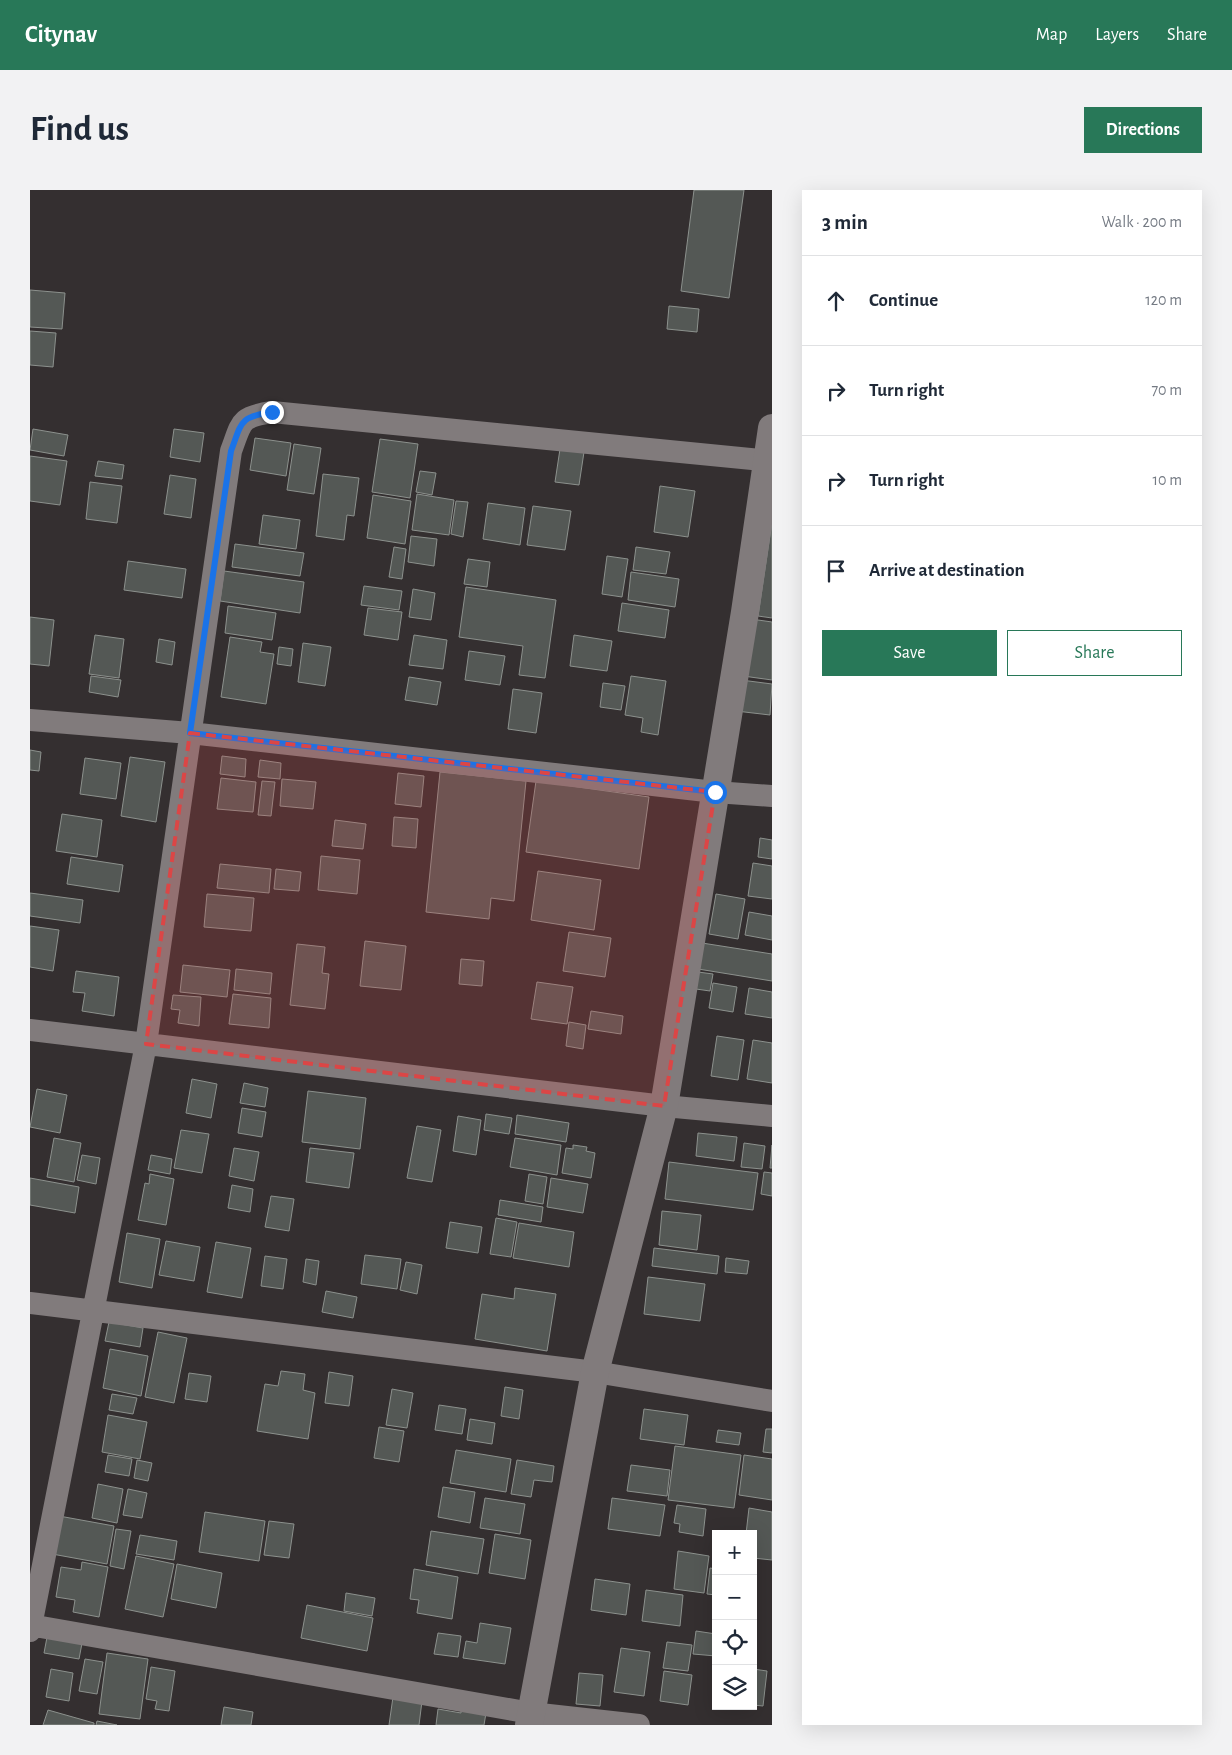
<!DOCTYPE html>
<meta charset="utf-8">
<style>
body{margin:0;font-family:"Alegreya Sans",sans-serif;background:#f2f2f3;color:#1f2937}
.controls{position:absolute;right:15px;bottom:15px;display:grid;overflow:hidden;border-radius:0px;box-shadow:0 5px 20px #0002}
.controls button{width:45px;height:45px;display:grid;place-items:center;padding:0;border:0;border-bottom:1px solid #e0e1e3;background:#fff;color:#1f2937;font:25px sans-serif}
.stop{position:absolute;width:15px;height:15px;margin:-11px;border:4px solid #1a73e8;border-radius:50%;background:#fff}
.stop.end{background:#1a73e8;border-color:#fff;box-shadow:0 1px 5px #0008}
.list{margin:0;padding:0;list-style:none}
h2{display:flex;justify-content:space-between;align-items:center;height:65px;margin:0;padding:0 20px;font-size:21px}
h2 small{font-size:16px;font-weight:400;color:#747a83}
.list li{display:grid;grid-template-columns:32px 1fr auto;gap:15px;align-items:center;box-sizing:border-box;height:90px;padding:0 20px;border-top:1px solid #e0e1e3}
.list b{display:block;font-size:19px;white-space:nowrap}
.list em{font-size:16px;font-style:normal;color:#747a83}
.actions{display:flex;gap:10px;padding:15px 20px}
.actions a{flex:1;padding:11px 0;border:1px solid #287858;border-radius:0px;text-align:center;font-size:18px;color:#287858}
.actions .main{background:#287858;color:#fff}
.icon{flex:none;width:28px;height:28px;fill:none;stroke:currentColor;stroke-width:2;stroke-linecap:round;stroke-linejoin:round}
.map{position:relative;flex:none;width:742px;height:1535px;overflow:hidden;border-radius:0px}
header{display:flex;align-items:center;gap:30px;box-sizing:border-box;height:70px;padding:0 25px;background:#287858;color:#fff}
header strong{font-size:24px}
nav{display:flex;gap:28px;margin-inline-start:auto;font-size:18px}
.intro{display:flex;align-items:center;justify-content:space-between;box-sizing:border-box;height:120px;padding:0 30px}
h1{margin:0;font-size:35px}
.button{padding:12px 22px;border-radius:0px;background:#287858;color:#fff;font-size:18px;font-weight:700}
main{display:flex;gap:30px;padding:0 30px}
aside{flex:1;background:#fff;border-radius:0px;box-shadow:0 5px 20px #0002}
.map>svg:first-child{display:block}
</style>
<header>
<strong>Citynav</strong>
<nav><a>Map</a><a>Layers</a><a>Share</a></nav>
</header>
<div class="intro"><h1>Find us</h1><a class="button">Directions</a></div>
<main>
<div class="map">
<svg width="742" height="1535" viewBox="0 0 742 1535">
<rect width="100%" height="100%" fill="#342f30"/>
<!-- building -->
<path fill="#545855" stroke="#8c918d" d="M664 0H714L699 108 651 101Z
M0 100 35 103 32 139 0 137Z
M639 116 669 119 667 142 637 139Z
M0 141 26 143 23 177 0 175Z
M3 239 38 245 34 266 0 260Z
M144 239 174 243 170 272 140 267Z
M225 248 261 253 256 286 220 280Z
M350 249 388 254 380 308 342 302Z
M264 254 291 258 284 304 257 300Z
M530 259 554 262 549 295 525 292Z
M0 266 37 271 30 315 0 311Z
M68 271 94 275 92 289 65 286Z
M390 281 406 283 402 305 386 302Z
M293 284 329 288 324 326 317 325 314 350 286 346Z
M140 285 166 289 161 328 134 324Z
M60 292 92 296 87 333 56 329Z
M630 296 665 301 658 347 624 342Z
M387 304 424 310 419 345 382 340Z
M343 305 381 311 375 354 337 348Z
M426 311 438 312 433 347 421 344Z
M458 313 495 318 490 355 453 349Z
M503 316 541 321 535 360 497 355Z
M233 325 270 330 266 359 229 354Z
M742 332V428L728 426Z
M381 346 407 349 404 376 378 372Z
M205 354 274 363 270 386 202 377Z
M364 357 376 359 372 389 359 387Z
M606 357 640 362 636 384 603 380Z
M577 366 598 369 592 407 572 404Z
M438 369 460 372 457 397 434 394Z
M98 371 156 379 152 408 94 400Z
M194 381 274 392 270 423 190 411Z
M601 382 649 389 645 417 598 410Z
M334 396 372 401 369 420 331 415Z
M436 397 526 410 515 488 489 485 493 456 429 447Z
M383 399 405 403 401 430 379 427Z
M592 413 639 420 635 448 588 441Z
M198 416 246 423 242 450 195 443Z
M338 418 372 422 368 450 334 445Z
M0 427 24 430 19 476 0 474Z
M721 429 742 432V490L713 486Z
M65 445 94 449 89 488 59 484Z
M384 445 417 450 413 479 379 475Z
M544 445 582 451 577 481 540 476Z
M200 447 232 452 230 462 244 464 236 514 191 507Z
M129 449 145 452 142 475 126 472Z
M273 453 301 457 295 496 268 492Z
M249 457 263 459 261 476 247 474Z
M439 461 475 466 470 495 435 490Z
M61 486 91 490 88 507 59 502Z
M601 486 636 491 628 545 611 542 613 528 595 525Z
M379 487 411 492 407 515 375 510Z
M711 490 742 494 740 525 706 521Z
M573 493 595 496 591 520 570 517Z
M483 499 512 503 506 543 478 539Z
M0 560 11 562 9 581 0 580Z
M192 566 216 569 215 587 190 584Z
M100 567 135 572 126 632 91 626Z
M55 568 91 573 86 609 50 604Z
M230 570 251 573 250 589 228 587Z
M410 582 496 591 484 711 461 708 459 729 396 722Z
M368 583 394 586 391 617 365 614Z
M191 588 226 592 223 622 187 619Z
M252 589 286 592 283 619 250 616Z
M232 591 245 592 241 626 228 625Z
M506 591 619 607 609 679 496 662Z
M32 624 72 630 67 667 26 661Z
M364 627 388 629 386 658 362 656Z
M305 630 336 634 333 659 302 656Z
M730 648 742 650V669L728 667Z
M291 666 330 670 327 704 288 700Z
M41 667 93 675 89 702 37 694Z
M723 673 742 676V709L718 706Z
M190 674 241 679 239 703 187 698Z
M246 679 271 682 269 701 244 699Z
M508 681 571 690 564 740 501 730Z
M0 703 53 710 50 733 0 726Z
M177 704 224 708 221 741 174 737Z
M686 704 715 709 708 749 679 744Z
M719 722 742 726V750L715 745Z
M0 736 29 740 23 781 0 777Z
M539 742 581 748 575 787 533 781Z
M335 751 376 756 371 800 330 796Z
M672 753 742 764V791L668 779Z
M267 754 295 757 292 783 299 784 295 819 260 815Z
M431 769 454 771 452 796 429 794Z
M153 775 200 780 197 807 150 802Z
M206 779 242 783 240 804 204 800Z
M46 781 89 787 84 826 52 821 55 803 43 802Z
M668 782 683 784 680 801 666 799Z
M507 792 543 797 537 834 501 829Z
M683 793 707 797 703 822 679 818Z
M719 798 742 802V828L715 824Z
M203 804 241 808 239 838 199 834Z
M143 805 171 807 169 836 148 833 150 820 141 819Z
M561 821 593 826 591 844 558 839Z
M539 832 556 835 553 859 536 856Z
M687 846 714 850 708 890 681 886Z
M723 850 742 853V893L717 889Z
M162 889 187 894 181 928 156 923Z
M214 893 238 898 235 917 210 913Z
M7 899 37 905 30 943 0 937Z
M278 901 336 908 330 959 272 952Z
M212 918 236 922 232 947 208 943Z
M456 924 482 928 479 944 454 940Z
M487 925 539 933 536 952 485 944Z
M428 926 451 930 446 965 423 961Z
M387 936 411 940 402 992 377 988Z
M151 940 179 944 172 983 144 978Z
M668 943 707 947 704 971 666 966Z
M24 948 51 953 44 992 17 987Z
M485 948 531 955 527 985 480 977Z
M714 953 735 956 732 979 711 977Z
M543 955 557 957 556 961 565 963 561 988 532 983 536 958 543 959Z
M742 955V978H740Z
M204 958 229 962 224 991 199 986Z
M280 958 324 963 319 998 276 992Z
M52 965 70 968 66 994 47 990Z
M121 965 142 969 140 984 118 980Z
M639 972 728 983 723 1020 635 1009Z
M734 982 742 983V1006L731 1004Z
M120 984 144 989 136 1035 108 1030 115 993 119 994Z
M499 984 517 987 513 1014 495 1011Z
M0 988 49 997 45 1023 0 1015Z
M521 988 558 994 553 1023 517 1017Z
M202 995 223 999 220 1022 198 1018Z
M241 1006 264 1009 259 1041 235 1037Z
M470 1010 513 1017 511 1032 468 1025Z
M632 1021 671 1025 667 1060 629 1055Z
M466 1028 487 1032 481 1067 460 1064Z
M420 1032 452 1037 448 1063 416 1058Z
M489 1033 544 1042 539 1077 483 1068Z
M97 1043 130 1049 122 1098 89 1092Z
M136 1051 170 1057 164 1091 129 1085Z
M186 1052 221 1058 212 1108 177 1102Z
M624 1058 689 1066 687 1084 622 1076Z
M335 1065 371 1069 367 1099 331 1094Z
M235 1066 257 1069 253 1099 231 1096Z
M696 1068 719 1071 717 1084 695 1082Z
M276 1069 289 1071 286 1095 273 1092Z
M376 1072 392 1075 387 1104 370 1100Z
M618 1087 675 1094 670 1131 614 1124Z
M485 1098 526 1104 517 1161 445 1149 452 1104 484 1109Z
M296 1101 327 1107 323 1128 292 1122Z
M79 1132 113 1138 110 1157 75 1151Z
M128 1142 157 1148 144 1213 115 1207Z
M80 1159 118 1166 111 1206 73 1198Z
M251 1181 275 1184 273 1200 285 1203 278 1249 227 1241 235 1194 248 1196Z
M299 1182 323 1186 319 1216 295 1213Z
M159 1183 181 1186 177 1212 155 1209Z
M475 1197 493 1200 489 1229 471 1226Z
M362 1199 383 1203 377 1238 356 1235Z
M82 1204 107 1208 103 1224 79 1220Z
M409 1215 436 1219 432 1244 405 1240Z
M614 1219 658 1225 654 1255 610 1249Z
M78 1225 117 1232 110 1269 72 1262Z
M440 1229 465 1233 462 1254 437 1250Z
M349 1237 374 1241 369 1272 344 1268Z
M736 1239H742V1263L733 1262Z
M688 1240 711 1243 709 1255 686 1252Z
M645 1256 711 1265 704 1318 638 1310Z
M426 1260 481 1269 476 1302 420 1293Z
M78 1265 102 1269 99 1286 75 1282Z
M714 1265 742 1269V1310L709 1305Z
M107 1270 122 1273 118 1291 104 1288Z
M487 1270 524 1276 522 1292 504 1290 501 1307 481 1304Z
M601 1275 640 1280 637 1306 597 1301Z
M68 1294 93 1299 87 1333 62 1328Z
M413 1297 445 1302 440 1333 408 1327Z
M98 1299 117 1303 112 1328 93 1325Z
M455 1308 495 1314 490 1344 450 1338Z
M582 1308 635 1315 630 1346 578 1339Z
M647 1315 676 1319 673 1346 649 1342 650 1334 644 1333Z
M719 1318 742 1322V1370L723 1368V1344H716Z
M175 1322 235 1331 229 1371 169 1362Z
M29 1326 84 1336 77 1374 22 1364Z
M239 1331 264 1334 259 1368 234 1365Z
M86 1339 101 1341 94 1379 80 1376Z
M401 1341 454 1349 448 1384 396 1375Z
M465 1344 501 1350 495 1389 459 1383Z
M110 1345 147 1351 144 1370 106 1364Z
M648 1361 679 1366 674 1403 644 1399Z
M106 1366 144 1374 133 1427 95 1419Z
M52 1372 78 1377 69 1427 43 1422 45 1410 26 1407 31 1377 51 1380Z
M147 1374 192 1383 186 1418 141 1409Z
M680 1378 686 1379V1405L677 1404Z
M384 1379 428 1387 422 1429 387 1423 389 1410 380 1409Z
M565 1389 600 1394 596 1425 561 1420Z
M616 1400 653 1405 650 1436 612 1431Z
M316 1403 345 1408 342 1426 314 1421Z
M277 1415 343 1428 337 1461 271 1448Z
M450 1433 481 1438 475 1474 433 1468 436 1451 447 1453Z
M666 1441 686 1444V1466L663 1464Z
M18 1442 53 1448 49 1469 14 1463Z
M408 1443 431 1446 428 1467 404 1464Z
M637 1452 662 1455 658 1481 633 1478Z
M591 1458 620 1462 614 1506 584 1502Z
M77 1463 118 1469 110 1529 69 1524Z
M55 1469 73 1472 67 1504 49 1501Z
M121 1477 145 1481 139 1521 125 1519 127 1511 116 1509Z
M21 1479 43 1483 39 1511 16 1507Z
M723 1479 737 1481 733 1516 723 1515Z
M634 1481 662 1485 658 1515 630 1511Z
M549 1483 573 1485 570 1516 546 1514Z
M363 1507 392 1511 389 1535H359Z
M194 1517 223 1522 221 1535H191Z
M431 1518 456 1523 454 1535H406L408 1519 431 1523Z
M18 1520 64 1533V1535H13Z
M67 1531 87 1535H66Z"/>
<g fill="none" stroke-linecap="round" stroke-linejoin="round">
<!-- street -->
<path stroke="#817b7c" stroke-width="22" d="M0 530 160 543 685 602 742 606
M0 840 634 916 742 926
M0 1113 565 1182 742 1211
M0 1435 501 1523 609 1535
M0 1441 116 854 201 261C212 232 209 227 242 222L742 271"/>
<!-- secondary -->
<path stroke="#817b7c" stroke-width="28" d="M499 1535 565 1182 634 916 715 422 742 238"/>
</g>
<g fill="none" stroke-linecap="round" stroke-linejoin="round">
<!-- route -->
<path stroke="#1a73e8" stroke-width="6" d="M242 222C209 227 212 232 201 261L160 543 685 602"/>
</g>
<!-- marked area -->
<path fill="#db4646" fill-opacity="0.2" stroke="#db4646" stroke-width="4" stroke-dasharray="10 6" stroke-linejoin="round" d="M160 543 685 602 634 916 116 854Z"/>
</svg>
<div class="controls">
<button>+</button>
<button>−</button>
<button><svg class="icon" aria-label="locate" viewBox="0 0 24 24"><circle cx="12" cy="12" r="6"/><path d="M12 2v4M12 18v4M2 12h4M18 12h4"/></svg></button>
<button><svg class="icon" aria-label="layers" viewBox="0 0 24 24"><path d="M12 4l9 5-9 5-9-5zM3 14l9 5 9-5"/></svg></button>
</div>
<div class="stop" style="left:685px;top:602px"></div>
<div class="stop end" style="left:242px;top:222px"></div>
</div>
<aside>
<h2>3 min<small>Walk · 200 m</small></h2>
<ul class="list">
<li><svg class="icon" aria-label="ahead" viewBox="0 0 24 24"><path d="M12 20V5M6 11l6-6 6 6"/></svg><div><b>Continue</b></div><em>120 m</em></li>
<li><svg class="icon" aria-label="right" viewBox="0 0 24 24"><path d="M7 20v-9h11M14 6l5 5-5 5"/></svg><div><b>Turn right</b></div><em>70 m</em></li>
<li><svg class="icon" aria-label="right" viewBox="0 0 24 24"><path d="M7 20v-9h11M14 6l5 5-5 5"/></svg><div><b>Turn right</b></div><em>10 m</em></li>
<li><svg class="icon" aria-label="arrive" viewBox="0 0 24 24"><path d="M6 21V4h12l-3 4 3 4H6"/></svg><div><b>Arrive at destination</b></div></li>
</ul>
<div class="actions"><a class="main">Save</a><a>Share</a></div>
</aside>
</main>
